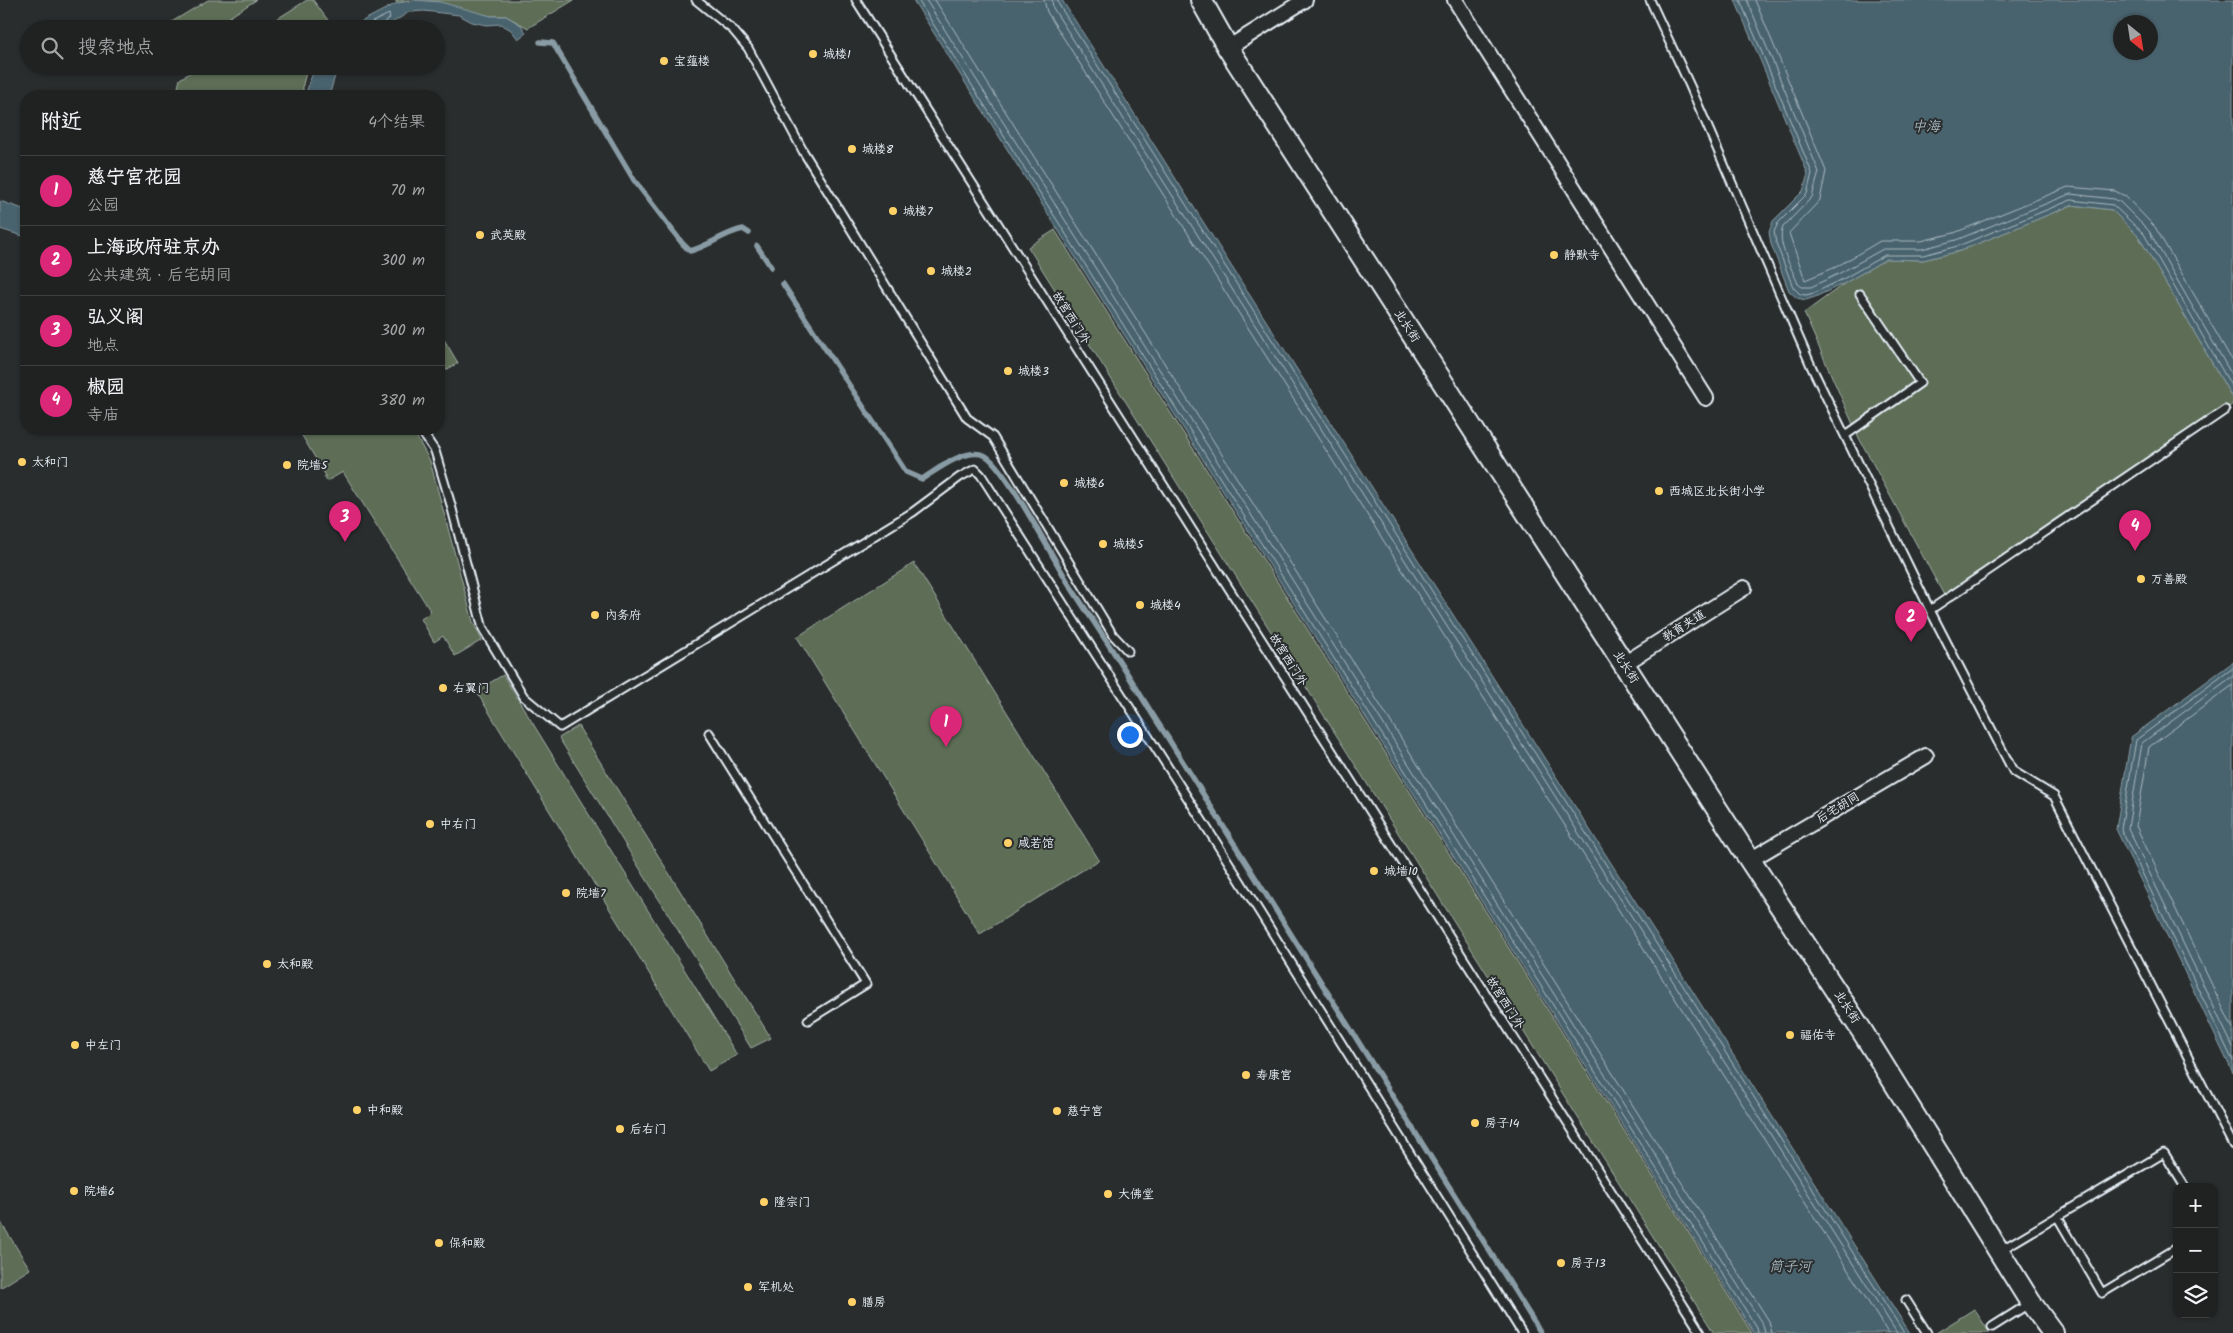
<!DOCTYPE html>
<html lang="zh">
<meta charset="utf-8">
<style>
body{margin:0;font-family:Kalam,"LXGW WenKai TC",sans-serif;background:#282a2a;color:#f1f3f6}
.controls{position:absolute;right:15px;bottom:15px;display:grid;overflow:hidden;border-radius:10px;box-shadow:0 1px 4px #0004}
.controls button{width:45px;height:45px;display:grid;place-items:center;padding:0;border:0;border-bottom:1px solid #3d3f40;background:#202222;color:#f1f3f6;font:25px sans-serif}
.compass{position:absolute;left:2113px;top:15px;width:45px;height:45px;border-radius:50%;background:#202222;box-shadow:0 1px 4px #0004;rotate:150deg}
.you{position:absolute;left:1129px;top:734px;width:18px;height:18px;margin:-12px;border:4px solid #fff;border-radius:50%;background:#1a73e8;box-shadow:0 0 0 8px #1a73e833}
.badge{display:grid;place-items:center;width:32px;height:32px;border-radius:50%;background:#db2777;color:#fff;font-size:16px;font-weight:700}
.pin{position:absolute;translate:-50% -41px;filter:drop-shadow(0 1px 2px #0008)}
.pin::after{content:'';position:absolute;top:26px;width:18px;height:15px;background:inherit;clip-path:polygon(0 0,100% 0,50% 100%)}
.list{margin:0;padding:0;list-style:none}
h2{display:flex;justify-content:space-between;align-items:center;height:65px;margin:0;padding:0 20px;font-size:21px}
h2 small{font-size:16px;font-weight:400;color:#a2a4a5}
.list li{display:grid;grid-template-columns:32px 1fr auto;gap:15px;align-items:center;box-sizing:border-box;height:70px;padding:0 20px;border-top:1px solid #3d3f40}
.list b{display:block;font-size:19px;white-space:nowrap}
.list p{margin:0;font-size:16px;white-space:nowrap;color:#a2a4a5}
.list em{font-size:16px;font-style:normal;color:#a2a4a5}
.icon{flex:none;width:28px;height:28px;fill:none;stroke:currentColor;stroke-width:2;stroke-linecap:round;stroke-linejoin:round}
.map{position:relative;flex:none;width:2233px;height:1333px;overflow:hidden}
.search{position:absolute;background:#202222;box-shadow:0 1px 4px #0004;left:20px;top:20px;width:425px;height:55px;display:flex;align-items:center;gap:12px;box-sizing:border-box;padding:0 18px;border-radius:28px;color:#a2a4a5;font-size:19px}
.panel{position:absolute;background:#202222;box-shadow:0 1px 4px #0004;left:20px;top:90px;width:425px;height:345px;border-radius:20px}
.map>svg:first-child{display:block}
</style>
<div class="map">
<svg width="2233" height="1333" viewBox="0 0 2233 1333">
<rect width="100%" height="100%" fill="#2a2d2e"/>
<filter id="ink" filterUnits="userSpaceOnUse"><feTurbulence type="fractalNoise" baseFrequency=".02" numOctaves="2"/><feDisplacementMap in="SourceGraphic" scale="10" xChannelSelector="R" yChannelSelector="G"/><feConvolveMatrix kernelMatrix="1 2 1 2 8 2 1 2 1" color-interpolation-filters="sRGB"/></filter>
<g filter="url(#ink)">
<!-- green -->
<path fill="#5d6d56" stroke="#a2afa7" d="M208 0H256L211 29H160Z
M307 0H313L330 23 325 29H261Z
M395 0H574L528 28 506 16H491L415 0 397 3Z
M201 66H308L303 84V96H176L180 79Z
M2072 205 2112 210 2139 237 2233 399V404L1946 599 1859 438 1804 313 1845 283 1886 259 1923 260 1960 251Z
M1055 230 1752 1333H1714L1028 247Z
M439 331 458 363 439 374Z
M298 429H412L430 461 473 622 482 640 455 656 443 636 434 642 421 619 431 612 343 472 327 481 324 477 326 476Z
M914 563 1099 860 980 934 797 637Z
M503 675 737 1055 709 1071 476 691Z
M578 726 771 1038 751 1048 559 738Z
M0 1221 30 1269 0 1288Z
M1974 1309 1990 1333H1936Z"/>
<!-- water -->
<path fill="#49646e" stroke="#899ca5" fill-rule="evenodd" d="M415 0 440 2 491 16H506L521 25 526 33 518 39 511 30 501 24 486 25 472 22 459 15 424 11 409 12 383 29H347L397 3Z
M913 0H1062L1910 1333H1754Z
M1735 0H2233V399L2139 237 2112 210 2072 205 1960 251 1923 260 1886 259 1845 283 1815 297 1806 300 1797 298 1789 291 1771 244 1769 232 1773 221 1803 191 1808 174ZM2120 22H2150V52H2120Z
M315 66H338L329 96H307V90Z
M0 201 26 210V237L0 229Z
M2233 662V1073L2116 829 2131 737Z"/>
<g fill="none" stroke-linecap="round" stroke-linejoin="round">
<!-- shore -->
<path stroke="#a8b9c1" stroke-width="1" d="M918 0 1757 1328 1758 1333
M926 0 1763 1325 1765 1333
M935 0 1769 1321 1772 1333
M1044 0 1047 12 1888 1333
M1052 0 1053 8 1897 1333
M1058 0 1059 5 1904 1333
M1740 0 1812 173 1807 194 1778 223 1774 232 1776 243 1793 287 1800 294 1806 295 1814 293 1843 279 1885 255H1923L1958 246 2071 200 2113 205 2144 234 2233 389
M1747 0 1819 172 1812 197 1783 227C1776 243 1792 268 1798 284L1802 287H1811L1840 273 1883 249H1922L1956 240 2070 194 2114 199 2120 202 2149 231 2233 377
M1755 0 1826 171 1820 200 1789 233 1805 280 1836 267 1880 241H1921L1954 233 2068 187 2115 191 2125 196 2155 227 2233 362
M358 29 389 14 390 18 382 24 381 29
M2233 668 2136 740 2121 829 2233 1061
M2233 676 2142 743 2128 828 2233 1047
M2233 685 2149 747 2136 826 2233 1029"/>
<!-- stream -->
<path stroke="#899ca5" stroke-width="5.5" d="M540 42 553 43 634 180 682 243 690 251C709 246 724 233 743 229L749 233
M757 246 771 267
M783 284 906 472 922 479C938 469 965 448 984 455 1003 462 1055 562 1069 584 1087 612 1106 640 1123 667 1138 690 1151 713 1166 735L1541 1333"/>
<!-- lane casing -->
<g stroke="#e8f1f8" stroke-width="11">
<path id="lane" d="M696 0 733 30 748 48 803 151 967 418 993 437 1113 635 1128 651
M856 0 1701 1333
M1650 0 1690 86 1812 368 1930 610 2013 771 2054 796 2233 1145
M420 429 435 451 451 505 483 629 524 697 560 727 913 512 960 477 975 469 981 475 1219 847 1522 1333
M1846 435 1920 383 1860 294
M1930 610 2225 410
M709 733 866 984 808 1020
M2057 1216 2102 1293 2177 1248
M2001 1250 2164 1153 2185 1187
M1906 1300 1927 1333
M1992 1327 2030 1303"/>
</g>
<!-- street casing -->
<g stroke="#e8f1f8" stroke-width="18">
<path id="street" d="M1455 0 1706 398
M1228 48 1305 0
M1624 664 1744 588
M1750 860 1926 756"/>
</g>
<!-- secondary casing -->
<g stroke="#e8f1f8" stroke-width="24">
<path id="secondary" d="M1201 0 1228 48 1744 851 1862 1031 2031 1303 2053 1333"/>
</g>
<!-- lane -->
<use href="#lane" stroke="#2a2d2e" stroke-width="7"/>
<!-- street -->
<use href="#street" stroke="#2a2d2e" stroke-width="14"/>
<!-- secondary -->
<use href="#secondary" stroke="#2a2d2e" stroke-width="20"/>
</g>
</g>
<!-- markers -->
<g fill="#ffd166" stroke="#2a2d2e" stroke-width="2">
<circle cx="813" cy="54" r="5"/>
<circle cx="664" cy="61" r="5"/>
<circle cx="852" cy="149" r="5"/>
<circle cx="893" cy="211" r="5"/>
<circle cx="480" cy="235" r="5"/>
<circle cx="1554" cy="255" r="5"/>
<circle cx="931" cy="271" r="5"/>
<circle cx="1008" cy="371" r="5"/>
<circle cx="22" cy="462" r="5"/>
<circle cx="287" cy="465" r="5"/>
<circle cx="1064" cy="483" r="5"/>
<circle cx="1659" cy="491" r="5"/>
<circle cx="1103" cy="544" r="5"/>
<circle cx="2141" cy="579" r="5"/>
<circle cx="1140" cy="605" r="5"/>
<circle cx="595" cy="615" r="5"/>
<circle cx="443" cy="688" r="5"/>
<circle cx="430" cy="824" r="5"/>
<circle cx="1008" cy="843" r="5"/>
<circle cx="1374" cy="871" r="5"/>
<circle cx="566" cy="893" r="5"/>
<circle cx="267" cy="964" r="5"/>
<circle cx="1790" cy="1035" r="5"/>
<circle cx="75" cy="1045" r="5"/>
<circle cx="1246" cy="1075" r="5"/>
<circle cx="357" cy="1110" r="5"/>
<circle cx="1057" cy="1111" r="5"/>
<circle cx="1475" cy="1123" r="5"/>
<circle cx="620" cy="1129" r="5"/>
<circle cx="74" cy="1191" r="5"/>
<circle cx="1108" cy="1194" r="5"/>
<circle cx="764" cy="1202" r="5"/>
<circle cx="439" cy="1243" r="5"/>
<circle cx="1561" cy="1263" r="5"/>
<circle cx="748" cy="1287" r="5"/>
<circle cx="852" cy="1302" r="5"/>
</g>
<g text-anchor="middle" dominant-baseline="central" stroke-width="4" stroke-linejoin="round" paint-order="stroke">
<!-- poi labels -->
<g font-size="12" fill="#e8f1f8" stroke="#2a2d2e" text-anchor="start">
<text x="823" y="54">城楼1</text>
<text x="674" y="61">宝蕴楼</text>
<text x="862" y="149">城楼8</text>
<text x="903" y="211">城楼7</text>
<text x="490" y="235">武英殿</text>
<text x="1564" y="255">静默寺</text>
<text x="941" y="271">城楼2</text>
<text x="1018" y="371">城楼3</text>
<text x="32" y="462">太和门</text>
<text x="297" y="465">院墙5</text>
<text x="1074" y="483">城楼6</text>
<text x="1669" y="491">西城区北长街小学</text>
<text x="1113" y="544">城楼5</text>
<text x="2151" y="579">万善殿</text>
<text x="1150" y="605">城楼4</text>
<text x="605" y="615">内务府</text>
<text x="453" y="688">右翼门</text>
<text x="440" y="824">中右门</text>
<text x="1018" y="843">咸若馆</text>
<text x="1384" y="871">城墙10</text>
<text x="576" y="893">院墙7</text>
<text x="277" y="964">太和殿</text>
<text x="1800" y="1035">福佑寺</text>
<text x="85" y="1045">中左门</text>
<text x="1256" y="1075">寿康宫</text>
<text x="367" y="1110">中和殿</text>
<text x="1067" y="1111">慈宁宫</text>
<text x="1485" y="1123">房子14</text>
<text x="630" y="1129">后右门</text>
<text x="84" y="1191">院墙6</text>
<text x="1118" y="1194">大佛堂</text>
<text x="774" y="1202">隆宗门</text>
<text x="449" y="1243">保和殿</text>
<text x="1571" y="1263">房子13</text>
<text x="758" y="1287">军机处</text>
<text x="862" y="1302">膳房</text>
</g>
<!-- street labels -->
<g font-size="12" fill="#e8f1f8" stroke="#2a2d2e">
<text transform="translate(1071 318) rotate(58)">故宫西门外</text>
<text transform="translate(1407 326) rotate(57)">北长街</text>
<text transform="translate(1684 626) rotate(-32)">教育夹道</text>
<text transform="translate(1288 660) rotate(58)">故宫西门外</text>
<text transform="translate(1626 667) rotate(57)">北长街</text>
<text transform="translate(1838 808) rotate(-31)">后宅胡同</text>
<text transform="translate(1505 1003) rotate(58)">故宫西门外</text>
<text transform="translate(1847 1007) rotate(57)">北长街</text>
</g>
<!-- water labels -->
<g font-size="14" font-style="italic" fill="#a8b9c1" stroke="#2a2d2e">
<text x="1926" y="127">中海</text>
<text x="1790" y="1267">筒子河</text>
</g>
</g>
</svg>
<div class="controls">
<button>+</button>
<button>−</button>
<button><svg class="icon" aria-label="layers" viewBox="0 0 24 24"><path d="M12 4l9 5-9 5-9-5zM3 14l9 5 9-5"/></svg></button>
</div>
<svg class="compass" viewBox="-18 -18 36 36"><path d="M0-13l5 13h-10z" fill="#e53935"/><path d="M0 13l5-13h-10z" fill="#a2a4a5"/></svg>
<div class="you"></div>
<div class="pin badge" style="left:946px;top:747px">1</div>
<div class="pin badge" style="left:1911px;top:642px">2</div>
<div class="pin badge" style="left:345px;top:542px">3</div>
<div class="pin badge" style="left:2135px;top:551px">4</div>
<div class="search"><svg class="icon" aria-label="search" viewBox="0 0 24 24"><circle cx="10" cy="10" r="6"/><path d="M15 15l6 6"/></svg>搜索地点</div>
<section class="panel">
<h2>附近<small>4个结果</small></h2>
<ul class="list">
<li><span class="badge">1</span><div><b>慈宁宫花园</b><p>公园</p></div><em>70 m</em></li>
<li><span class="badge">2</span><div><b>上海政府驻京办</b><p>公共建筑 · 后宅胡同</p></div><em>300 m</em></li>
<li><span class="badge">3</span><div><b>弘义阁</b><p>地点</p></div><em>300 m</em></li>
<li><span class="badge">4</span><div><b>椒园</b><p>寺庙</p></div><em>380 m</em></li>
</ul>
</section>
</div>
